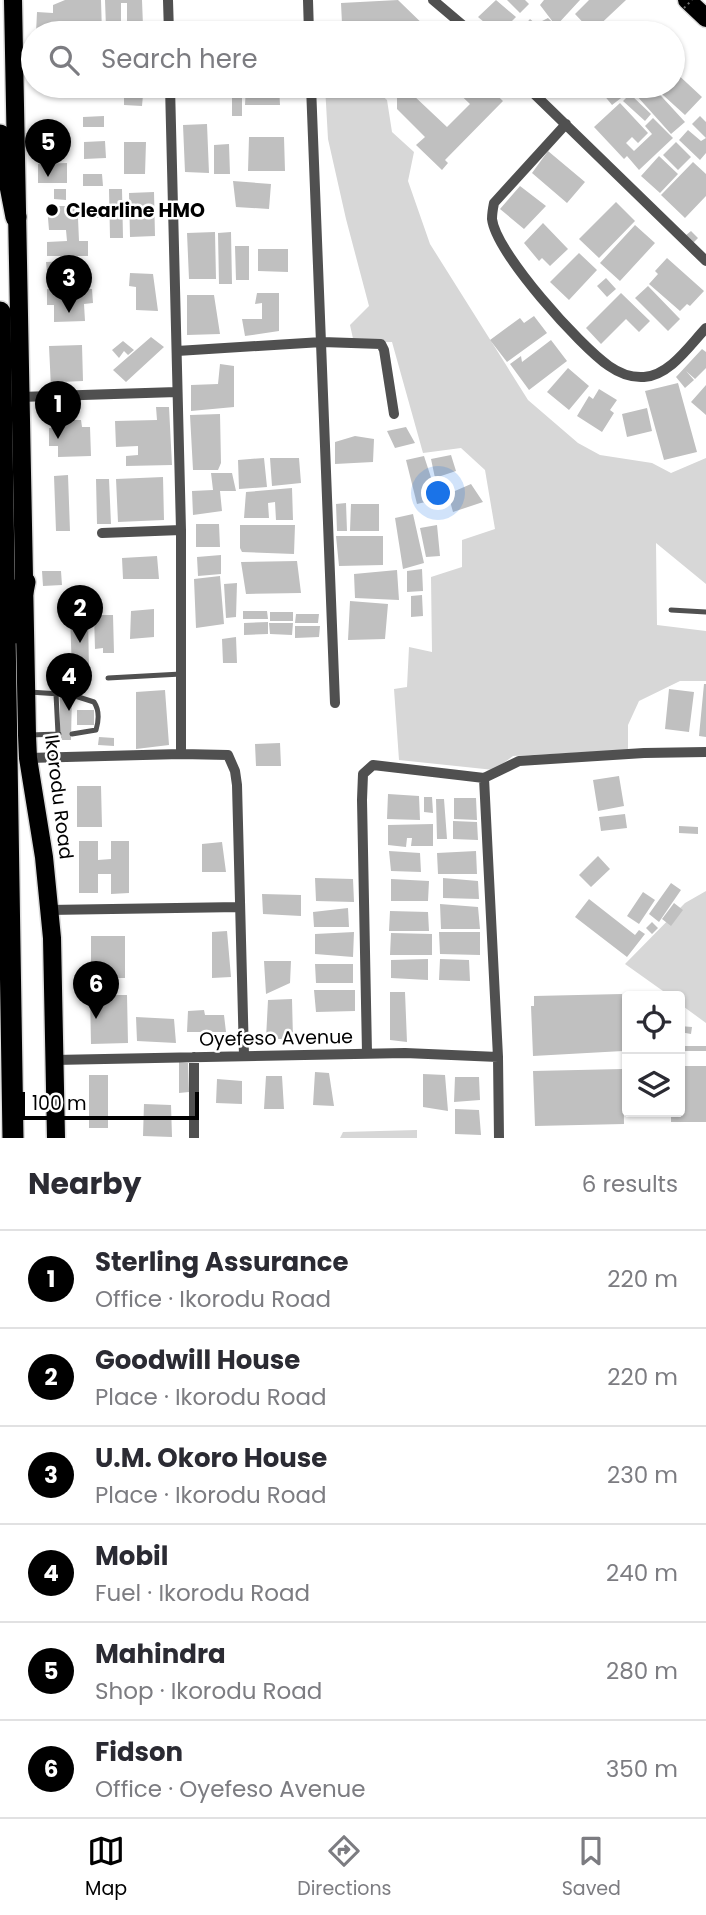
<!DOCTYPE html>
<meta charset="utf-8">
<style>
body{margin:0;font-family:Poppins,sans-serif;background:#f7f7f7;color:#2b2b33}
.controls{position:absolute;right:21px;bottom:21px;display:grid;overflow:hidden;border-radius:7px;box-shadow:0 2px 5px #0004}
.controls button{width:63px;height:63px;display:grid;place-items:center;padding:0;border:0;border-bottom:2px solid #e1e1e2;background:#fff;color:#2b2b33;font:35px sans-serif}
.scale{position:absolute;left:21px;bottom:18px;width:178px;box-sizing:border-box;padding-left:7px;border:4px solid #000;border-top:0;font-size:19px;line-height:24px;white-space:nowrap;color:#000;-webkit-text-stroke:5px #fff;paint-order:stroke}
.you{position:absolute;left:439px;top:494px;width:24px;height:24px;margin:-18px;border:5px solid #fff;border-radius:50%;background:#1a73e8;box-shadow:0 0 0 10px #1a73e833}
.badge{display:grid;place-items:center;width:46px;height:46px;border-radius:50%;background:#000;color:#fff;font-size:23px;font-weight:700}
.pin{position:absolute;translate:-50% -58px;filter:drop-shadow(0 2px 4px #0008)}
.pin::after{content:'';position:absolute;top:37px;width:24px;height:21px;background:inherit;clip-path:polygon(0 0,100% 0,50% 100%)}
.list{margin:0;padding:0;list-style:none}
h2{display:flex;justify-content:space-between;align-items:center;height:91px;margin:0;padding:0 28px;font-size:30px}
h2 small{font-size:23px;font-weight:400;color:#7c7c81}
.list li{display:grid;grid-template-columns:46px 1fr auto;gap:21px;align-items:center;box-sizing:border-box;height:98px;padding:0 28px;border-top:2px solid #e1e1e2}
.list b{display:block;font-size:26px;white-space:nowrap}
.list p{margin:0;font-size:23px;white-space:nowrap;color:#7c7c81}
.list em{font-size:23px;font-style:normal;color:#7c7c81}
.icon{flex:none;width:38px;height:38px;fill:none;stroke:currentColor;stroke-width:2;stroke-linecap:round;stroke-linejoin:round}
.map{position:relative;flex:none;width:706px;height:1138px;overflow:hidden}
.search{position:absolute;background:#fff;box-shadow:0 2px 5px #0004;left:21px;right:21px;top:21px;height:77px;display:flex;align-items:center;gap:18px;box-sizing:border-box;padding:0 24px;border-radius:38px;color:#7c7c81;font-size:26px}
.sheet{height:679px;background:#fff}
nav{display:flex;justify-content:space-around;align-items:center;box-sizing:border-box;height:98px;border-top:2px solid #e1e1e2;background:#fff;font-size:19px;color:#7c7c81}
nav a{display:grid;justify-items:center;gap:4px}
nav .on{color:#000}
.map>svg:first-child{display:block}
</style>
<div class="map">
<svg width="706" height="1138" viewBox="0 0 706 1138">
<rect width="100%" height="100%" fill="#fff"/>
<!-- green -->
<path fill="#d7d7d7" d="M325 86H371L387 100 392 132 414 152 408 181 430 244 528 400 578 443 600 455 652 463 671 473 706 458V584L656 543 657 625 706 631V681H680L639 701 628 725V750L513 756 494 770 399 760 394 689 407 687 409 647 432 652 431 577 462 567V540L495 529 485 470 461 448 423 453 392 342 354 343 350 325 369 306 346 219 328 139Z
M706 891V1023L680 1004V996H670L625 964 685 903Z
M417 1130V1138H340L343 1132Z"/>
<!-- building -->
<path fill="#c0c0c0" d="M65 0H101L102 33H36L37 12 53 13V5Z
M105 0H142L143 26H127V3H121V28H106Z
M398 0 432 33H405L392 21 342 24 341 3Z
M496 0 516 17 500 33H497L478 17Z
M507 0H525L529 4 520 13Z
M544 0H580L556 26 540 5Z
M589 0H626L592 32 575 14Z
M548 18 564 33H517L530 19 536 24Z
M613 22 626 33H603Z
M230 23H252V33H230Z
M284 23V33H256V24Z
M215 27H226V33H216Z
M673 70 702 97 685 115 653 86H673Z
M232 86H242V116H232Z
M246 86H279L280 105H245Z
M389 86H413L412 94 447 127 470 104 451 86H487L503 101 445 160 448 163 442 170 416 145 425 137 397 109V94Z
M556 86H577L568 96Z
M603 86H617L625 95 612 105 599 89Z
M637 86H652L685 122 671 134 636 95 641 91Z
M630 94 651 114 645 121 623 101Z
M124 95H143L142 106 124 105Z
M620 103 648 133 638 143 632 137 626 143 634 151 652 134 645 126 653 118 673 138 639 170 627 156 624 159 594 127Z
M104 116V127H83V117Z
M700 116 706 122V138L692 124Z
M207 124 209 173 185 172 183 125Z
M688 130 701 141 706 138V153L700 160 679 140Z
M249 137H284L285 171H248Z
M105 141 106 158 84 159V142Z
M124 142H146L145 174H124Z
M676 142 691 157 678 170 663 155Z
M229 144 230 174H214V145Z
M548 151 585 182 567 203 532 173Z
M659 156 678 174 660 193 641 176Z
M693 162 706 174V196L685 218 661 195Z
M67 163V183H38V164Z
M83 174H102L103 186H83Z
M233 181 271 184 269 209 236 207Z
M520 186 546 206 524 229 500 209Z
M54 189H66V200L54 199Z
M109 189H122L123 238H110Z
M154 192 155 236 130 237 129 193Z
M616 202 635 221 599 258 579 239Z
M47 206H103V218H78L79 241H88V256H47V242L67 241 66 230H49Z
M543 223 568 249 550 266 542 258 539 261 524 243Z
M635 225 655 243 620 281 600 263Z
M691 231 698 238 692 244 685 236Z
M215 232 216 279H189L187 233Z
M231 232 232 284H219L218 233Z
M235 246H249V280H236Z
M258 249H288V272L258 271Z
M579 253 597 270 569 300 550 282Z
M667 258 704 291 690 306 687 304 680 311 649 284 658 274 655 271Z
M72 261V271L47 272 46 262Z
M130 273 153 274 158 311 136 310V287L129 286Z
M606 278 616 289 607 297 597 286Z
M648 286 680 319 668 331 635 298Z
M47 289H92L93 303 84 304 85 321 54 322V305H47Z
M257 293H279V331L245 336 242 319H262V303L255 304Z
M621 293 650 321 639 332 626 319 601 344 586 328Z
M187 295H214L220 334 187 335Z
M534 316 547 333 507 362 490 340 520 318 524 323Z
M151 337 164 347 126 382 113 370Z
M551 340 567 361 529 390 510 364 521 356 522 362Z
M123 341 134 350 128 355 124 351 119 358 112 350Z
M82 345 83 381 61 382 62 388H51L49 346Z
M702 349 706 352V368L695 379 686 371 694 380 685 388 676 377Z
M220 364 234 366V407L191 411V385L218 384Z
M568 368 589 386 569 410 547 392Z
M678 383 697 452 664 460 645 391Z
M706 385V415L691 402Z
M599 389 617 400 610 410 614 413 602 432 577 416 589 396 593 399Z
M156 407H169L172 465 126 466V456L138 455V446L116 447 115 421 157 420Z
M647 408 652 431 627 437 622 414Z
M220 414 221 463 218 470H193L190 415Z
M58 420H81L82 427H90L91 456 58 457V446H49V428H59Z
M406 427 415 443 395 448 387 431Z
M355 436 374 439 373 462 335 464V442Z
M451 455 456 471 435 478 431 459Z
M424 456 438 499 417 504 406 460Z
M264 458 267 487 239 489 238 460Z
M270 458H299L301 483 272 486Z
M211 473H232L236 491H220L222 511 193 515 192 491 213 490Z
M68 475 70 531H56L54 476Z
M163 477 164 520 118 522 116 479Z
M96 479H109L111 524H97Z
M471 484 483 502 453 512 448 494Z
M292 488 293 520H276L275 502 268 503 269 518H244L246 492Z
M346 503 347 531H337L336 504Z
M351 504H379V531H350Z
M413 514 424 563 403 569 395 518Z
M196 524H219L220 547H196Z
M240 525H295L294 554 242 552 240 548Z
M437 525 440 556 426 557 420 528Z
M336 536H383V565L339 566Z
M221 555V574L198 576 197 557Z
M157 556 159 579H123L122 558Z
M297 561 301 593 246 594 241 562Z
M422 569 423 591 407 592V571Z
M397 570 399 600 355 598 354 574Z
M42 571H61L62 585 43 586Z
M220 576 224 624 196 628 194 579Z
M237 583 236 617 226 618 224 584Z
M422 595 423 616 411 617V596Z
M350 601 388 604 385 639 348 640Z
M154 609V637L130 639 131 611Z
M243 611H267L268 619H243Z
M270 612H293V621H270Z
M88 613 89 672 72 673 70 614Z
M296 614H319L318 623H295Z
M94 615H113L114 653H103V648L95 649Z
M268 622V634L244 635V623Z
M269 623H293L292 635 270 634Z
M295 626H320L319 637 295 638Z
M236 637 237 663H223L222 639Z
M704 684H706V737L699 736Z
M669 689 694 692 689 732 665 729Z
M165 690 169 745 136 749V692Z
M60 692H72L71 740H60Z
M77 710H94V725H77Z
M99 737 114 738V746L98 745Z
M280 743 281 766H256L255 744Z
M619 776 624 806 598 811 593 780Z
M77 786H101L102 827H77Z
M388 794 419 796 420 820 387 819Z
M424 797H432L433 813 424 812Z
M454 798H476L477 820 454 819Z
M436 799H444L447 839H437Z
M625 814 627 828 601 831 599 817Z
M453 821 477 822 478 840 453 839Z
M433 824V846H411L412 838H407L406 847 388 845V825Z
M679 826 698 827V834L679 833Z
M79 841H98V860L111 859V841H129V893L111 894V874H98V893H79Z
M222 842 226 872H202V844Z
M389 851 420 853 421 872 391 871Z
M476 851 477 874H438L437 853Z
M598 856 610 869 591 887 579 875Z
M315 878 353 879 354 902 316 901Z
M443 878 478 881 479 899 443 898Z
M391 879 429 881 428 901H391Z
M671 883 681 890 659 922 649 914Z
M643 892 655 900 639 924 627 916Z
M262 894 301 895V916L263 914Z
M589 899 635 935 639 930 645 934 627 957 575 917Z
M674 903 683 910 671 926 662 919Z
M440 904 478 907 480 929H441Z
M348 908 349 927H314L313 912Z
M390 911 428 912 429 931H389Z
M652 922 658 928 652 934 646 928Z
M227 931 231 977 212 978V932Z
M354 932 353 957 315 954V934Z
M439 932H480V955L440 954Z
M391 933 432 934V955H390Z
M91 936H125V978H91Z
M428 959V980L391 978V960Z
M440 959 469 960 470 981 439 980Z
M264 961H291L290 983 266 994Z
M315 964H353V983H316Z
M314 990H355V1011L316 1012Z
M390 992H405L407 1042 390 1040Z
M622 994 623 1051 533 1056 531 1006H534V996Z
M90 995H127L128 1043 91 1044Z
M292 999 293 1039H266L268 1000Z
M204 1010 205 1015H224L226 1032H187L188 1011Z
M136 1017 174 1019 176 1043 137 1041Z
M680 1026 692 1027 691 1034 680 1032Z
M685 1046H706V1051H685Z
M179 1062 188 1063 189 1092 179 1093Z
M680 1066H706V1122H671V1112H680Z
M623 1069 624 1124 535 1126 533 1071Z
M315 1072 329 1073 334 1106 313 1105Z
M423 1074 445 1075 448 1111 423 1107Z
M89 1075H108V1128H89Z
M266 1076H282L284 1109H264Z
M455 1077H479L480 1100 454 1102Z
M217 1079 242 1081V1104L216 1103Z
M144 1104 171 1105 172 1137 143 1136Z
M455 1109 479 1110 481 1135 455 1134Z"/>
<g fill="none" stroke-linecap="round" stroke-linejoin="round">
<!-- primary casing -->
<g stroke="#dbdbdb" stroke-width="21">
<path id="primary" d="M13 0 27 735 28 758 44 857 52 938 56 1138
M687 0 706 18"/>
</g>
<!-- motorway casing -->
<g stroke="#dbdbdb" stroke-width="24">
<path id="motorway" d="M0 135 16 217
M0 312 13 1138
M15 633 25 582"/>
</g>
<!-- service -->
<path stroke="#505050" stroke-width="5" d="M671 610 706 612
M108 678 181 674
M29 692 60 694
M56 694 58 734
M72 734 96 730C99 720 100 711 94 702L72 695
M30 735 59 734"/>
<!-- minor -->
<path stroke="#505050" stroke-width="10" d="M168 0 169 33
M308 0 309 33
M433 0 472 33
M170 86 181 530V754
M311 86 335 703
M526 86 706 261
M566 124 494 203C493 208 492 215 492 219 496 253 580 346 609 366 619 373 630 378 644 377 670 375 689 346 706 328
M177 351 322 342 381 344 384 350 394 414
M20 397 177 392
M102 533 181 530
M28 758 181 754 228 755 235 771 237 785 244 1056
M484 778 498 1057 499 1138
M48 910 240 907
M367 1053 362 800 363 774 373 765 484 778 519 761 644 753 706 752
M194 1057V1138
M54 1060 405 1053 498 1057"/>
<!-- primary -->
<use href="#primary" stroke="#000" stroke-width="18"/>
<!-- motorway -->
<use href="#motorway" stroke="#000" stroke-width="21"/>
<!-- path-bridge -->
<path stroke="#727272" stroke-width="2" stroke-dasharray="2 3.5" stroke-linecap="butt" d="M684 8 692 0"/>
</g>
<!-- markers -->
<circle fill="#000" stroke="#fff" stroke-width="2.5" cx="52" cy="210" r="7"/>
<g text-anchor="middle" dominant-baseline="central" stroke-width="5" stroke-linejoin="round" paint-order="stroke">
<!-- poi labels -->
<g font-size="19" font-weight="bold" fill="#000" stroke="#fff" text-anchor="start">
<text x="66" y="210">Clearline HMO</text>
</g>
<!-- street labels -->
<g font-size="19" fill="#000" stroke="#fff">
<text transform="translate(59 797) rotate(83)">Ikorodu Road</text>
<text transform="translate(276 1038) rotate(-1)">Oyefeso Avenue</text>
</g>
</g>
</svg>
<div class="controls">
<button><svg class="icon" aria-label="locate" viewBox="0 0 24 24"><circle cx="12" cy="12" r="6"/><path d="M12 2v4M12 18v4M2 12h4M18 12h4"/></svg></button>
<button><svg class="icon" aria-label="layers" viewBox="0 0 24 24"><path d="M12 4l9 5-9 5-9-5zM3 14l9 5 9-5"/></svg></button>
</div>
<div class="scale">100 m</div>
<div class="you"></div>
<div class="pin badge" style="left:58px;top:439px">1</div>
<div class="pin badge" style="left:80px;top:643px">2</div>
<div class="pin badge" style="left:69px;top:313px">3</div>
<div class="pin badge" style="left:69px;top:711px">4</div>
<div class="pin badge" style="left:48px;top:177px">5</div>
<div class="pin badge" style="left:96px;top:1019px">6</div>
<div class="search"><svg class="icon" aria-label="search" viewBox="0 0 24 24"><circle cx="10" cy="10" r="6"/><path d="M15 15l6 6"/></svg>Search here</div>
</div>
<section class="sheet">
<h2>Nearby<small>6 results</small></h2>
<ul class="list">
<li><span class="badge">1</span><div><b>Sterling Assurance</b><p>Office · Ikorodu Road</p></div><em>220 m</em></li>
<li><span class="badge">2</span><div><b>Goodwill House</b><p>Place · Ikorodu Road</p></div><em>220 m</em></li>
<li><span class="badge">3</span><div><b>U.M. Okoro House</b><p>Place · Ikorodu Road</p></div><em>230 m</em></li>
<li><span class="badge">4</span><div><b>Mobil</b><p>Fuel · Ikorodu Road</p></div><em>240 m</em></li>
<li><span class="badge">5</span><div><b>Mahindra</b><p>Shop · Ikorodu Road</p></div><em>280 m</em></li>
<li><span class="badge">6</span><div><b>Fidson</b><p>Office · Oyefeso Avenue</p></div><em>350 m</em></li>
</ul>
</section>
<nav>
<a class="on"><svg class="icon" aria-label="map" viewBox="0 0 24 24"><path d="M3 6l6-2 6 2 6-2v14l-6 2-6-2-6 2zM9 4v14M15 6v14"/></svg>Map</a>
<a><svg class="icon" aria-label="directions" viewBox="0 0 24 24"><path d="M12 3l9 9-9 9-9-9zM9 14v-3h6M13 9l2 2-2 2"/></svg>Directions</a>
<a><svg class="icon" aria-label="saved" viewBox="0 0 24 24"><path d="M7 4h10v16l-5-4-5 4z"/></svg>Saved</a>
</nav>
